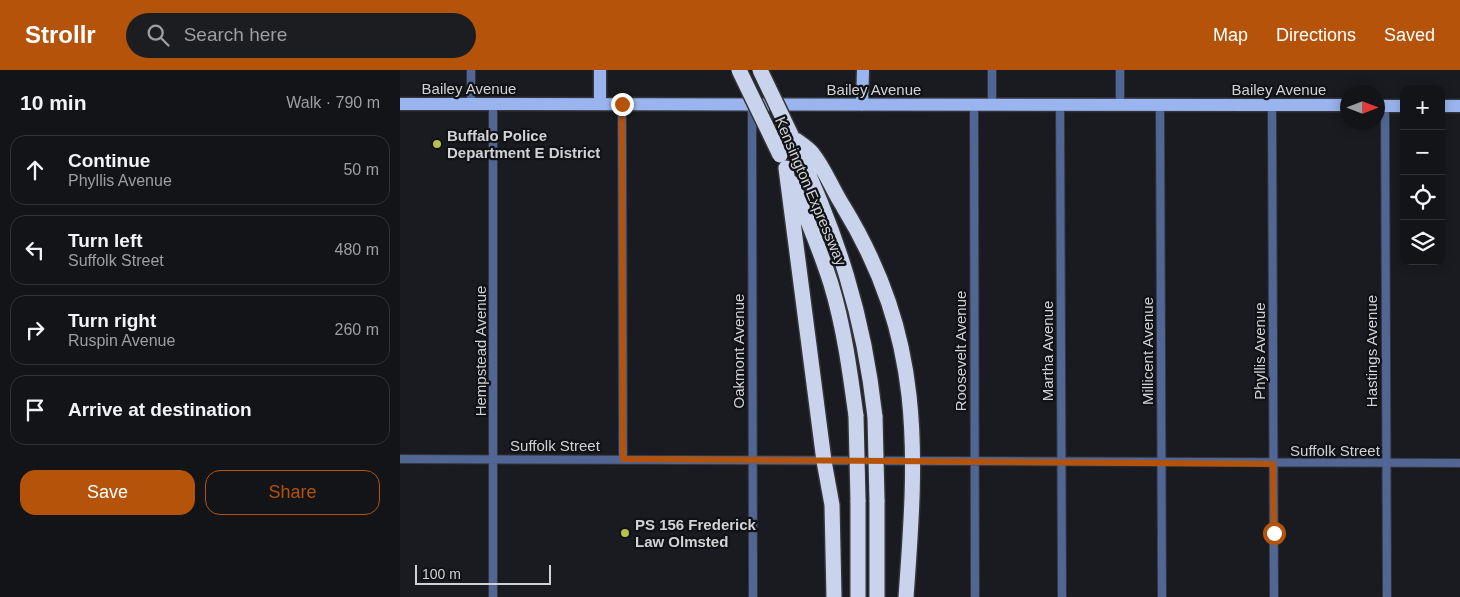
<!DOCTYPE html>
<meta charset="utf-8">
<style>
body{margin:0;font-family:Arial,sans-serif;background:#1c1d21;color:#f1f3f6}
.controls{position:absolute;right:15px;top:15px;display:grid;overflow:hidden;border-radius:10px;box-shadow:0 2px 12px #0003}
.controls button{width:45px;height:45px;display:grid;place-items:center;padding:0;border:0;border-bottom:1px solid #323337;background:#131418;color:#f1f3f6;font:25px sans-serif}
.compass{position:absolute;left:940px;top:15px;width:45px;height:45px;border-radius:50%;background:#131418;box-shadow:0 2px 12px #0003;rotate:90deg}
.scale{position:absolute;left:15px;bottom:12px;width:136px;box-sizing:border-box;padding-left:5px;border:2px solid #d0d2d5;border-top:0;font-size:14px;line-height:18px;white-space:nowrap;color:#d0d2d5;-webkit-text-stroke:4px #101216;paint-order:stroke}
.stop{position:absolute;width:15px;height:15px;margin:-11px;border:4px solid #b45309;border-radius:50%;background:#fff}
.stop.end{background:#b45309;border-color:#fff;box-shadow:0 1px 5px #0008}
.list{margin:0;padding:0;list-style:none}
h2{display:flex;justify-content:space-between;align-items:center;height:65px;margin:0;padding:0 20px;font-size:21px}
h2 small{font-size:16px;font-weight:400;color:#9d9ea2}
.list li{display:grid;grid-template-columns:32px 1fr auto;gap:15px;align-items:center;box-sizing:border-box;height:70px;margin:0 10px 10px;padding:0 10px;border:1px solid #323337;border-radius:15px}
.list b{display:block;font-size:19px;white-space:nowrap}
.list p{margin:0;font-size:16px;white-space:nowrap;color:#9d9ea2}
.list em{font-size:16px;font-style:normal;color:#9d9ea2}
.actions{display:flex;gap:10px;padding:15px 20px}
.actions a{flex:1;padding:11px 0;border:1px solid #b45309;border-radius:15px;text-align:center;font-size:18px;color:#b45309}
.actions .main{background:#b45309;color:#fff}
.icon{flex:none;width:28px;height:28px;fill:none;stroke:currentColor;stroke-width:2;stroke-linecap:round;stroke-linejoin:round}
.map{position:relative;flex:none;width:1060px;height:527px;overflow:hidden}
header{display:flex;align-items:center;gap:30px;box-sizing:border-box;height:70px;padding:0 25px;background:#b45309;color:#fff}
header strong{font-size:24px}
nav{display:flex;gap:28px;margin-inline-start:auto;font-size:18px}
.search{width:350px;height:45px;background:#1c1d21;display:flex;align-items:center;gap:12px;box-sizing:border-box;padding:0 18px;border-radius:28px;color:#9d9ea2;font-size:19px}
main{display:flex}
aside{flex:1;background:#131418}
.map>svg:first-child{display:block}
</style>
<header>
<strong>Strollr</strong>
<div class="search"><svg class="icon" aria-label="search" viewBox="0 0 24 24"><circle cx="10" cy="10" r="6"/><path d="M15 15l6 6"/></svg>Search here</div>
<nav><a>Map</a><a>Directions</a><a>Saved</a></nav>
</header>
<main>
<aside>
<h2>10 min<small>Walk · 790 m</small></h2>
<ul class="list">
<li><svg class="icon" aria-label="ahead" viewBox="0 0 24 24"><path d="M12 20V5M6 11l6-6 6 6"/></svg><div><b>Continue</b><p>Phyllis Avenue</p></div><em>50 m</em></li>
<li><svg class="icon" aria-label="left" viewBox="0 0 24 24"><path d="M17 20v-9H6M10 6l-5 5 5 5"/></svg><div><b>Turn left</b><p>Suffolk Street</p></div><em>480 m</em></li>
<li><svg class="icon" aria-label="right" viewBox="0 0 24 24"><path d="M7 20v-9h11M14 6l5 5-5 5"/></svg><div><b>Turn right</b><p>Ruspin Avenue</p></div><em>260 m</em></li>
<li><svg class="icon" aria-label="arrive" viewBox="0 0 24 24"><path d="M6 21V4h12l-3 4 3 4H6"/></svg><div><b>Arrive at destination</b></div></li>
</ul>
<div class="actions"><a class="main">Save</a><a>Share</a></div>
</aside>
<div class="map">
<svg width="1060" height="527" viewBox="0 0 1060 527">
<rect width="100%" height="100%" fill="#191b20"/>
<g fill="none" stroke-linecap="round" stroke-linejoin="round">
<!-- minor casing -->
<g stroke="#333539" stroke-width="10">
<path id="minor" d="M71 34V0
M93 34V527
M222 34 223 389
M660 34 662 527
M352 35 353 527
M574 35 575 527
M592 35V0
M720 35V0
M760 35 762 527
M872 35 874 527
M985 36 987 527
M0 389 1060 393"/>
</g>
<!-- primary casing -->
<g stroke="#333539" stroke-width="15">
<path id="primary" d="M0 34 948 35
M200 34V0
M462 35 463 0
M978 36H1004
M1041 36H1060"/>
</g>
<!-- motorway casing -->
<g stroke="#333539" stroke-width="18">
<path id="motorway" d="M392 67C398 72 407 77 412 83 425 99 432 119 443 136 524 269 517 378 506 527
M394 72C437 163 464 246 475 347
M386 98 424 391 432 435 434 527
M392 113C406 146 420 179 431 214 444 257 450 302 456 346
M458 430V527
M477 430V527"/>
</g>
<!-- minor -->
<use href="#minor" stroke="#516695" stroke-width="8"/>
<!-- primary -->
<use href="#primary" stroke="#9ab4ef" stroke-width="12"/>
<!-- motorway -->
<use href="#motorway" stroke="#c9d4ec" stroke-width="15"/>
<!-- motorway-bridge casing -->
<g stroke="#333539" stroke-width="18" stroke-linecap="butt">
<path id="motorway-bridge" d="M339 0 380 85
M360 0 392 67
M456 346 458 430
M475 347 477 430"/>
</g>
<!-- motorway-bridge -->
<use href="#motorway-bridge" stroke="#c9d4ec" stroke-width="15"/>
</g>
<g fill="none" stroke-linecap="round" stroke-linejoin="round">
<!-- route -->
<path stroke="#b45309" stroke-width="6" d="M222 34 223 389 873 394 874 463"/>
</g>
<!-- markers -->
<g fill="#b4c24a" stroke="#101216" stroke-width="2">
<circle cx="37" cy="74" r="5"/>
<circle cx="225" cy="463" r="5"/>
</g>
<g text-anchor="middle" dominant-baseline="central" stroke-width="4.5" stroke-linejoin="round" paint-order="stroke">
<!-- street labels -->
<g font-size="15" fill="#d0d2d5" stroke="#101216">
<text x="69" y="18">Bailey Avenue</text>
<text x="474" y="19">Bailey Avenue</text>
<text x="879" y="19">Bailey Avenue</text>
<text transform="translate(411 121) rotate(67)">Kensington Expressway</text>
<text transform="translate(80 281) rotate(-90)">Hempstead Avenue</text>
<text transform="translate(338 281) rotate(-90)">Oakmont Avenue</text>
<text transform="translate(560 281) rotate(-90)">Roosevelt Avenue</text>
<text transform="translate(647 281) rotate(-90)">Martha Avenue</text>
<text transform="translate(747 281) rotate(-90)">Millicent Avenue</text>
<text transform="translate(859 281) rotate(-90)">Phyllis Avenue</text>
<text transform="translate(971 281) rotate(-90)">Hastings Avenue</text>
<text x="155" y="375">Suffolk Street</text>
<text x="935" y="380">Suffolk Street</text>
</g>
<!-- poi labels -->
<g font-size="15" font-weight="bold" fill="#d0d2d5" stroke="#101216" text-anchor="start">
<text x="47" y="65">Buffalo Police<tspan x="47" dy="17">Department E District</tspan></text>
<text x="235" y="454">PS 156 Frederick<tspan x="235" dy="17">Law Olmsted</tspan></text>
</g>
</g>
</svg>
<div class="controls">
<button>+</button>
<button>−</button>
<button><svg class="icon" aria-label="locate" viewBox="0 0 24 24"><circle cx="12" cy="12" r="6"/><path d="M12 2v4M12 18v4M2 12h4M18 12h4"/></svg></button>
<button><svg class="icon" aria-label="layers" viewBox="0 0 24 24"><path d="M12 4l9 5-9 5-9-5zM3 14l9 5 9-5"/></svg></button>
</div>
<svg class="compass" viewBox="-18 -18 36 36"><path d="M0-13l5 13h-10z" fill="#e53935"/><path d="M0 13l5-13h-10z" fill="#9d9ea2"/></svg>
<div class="scale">100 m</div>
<div class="stop" style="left:874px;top:463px"></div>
<div class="stop end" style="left:222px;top:34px"></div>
</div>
</main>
